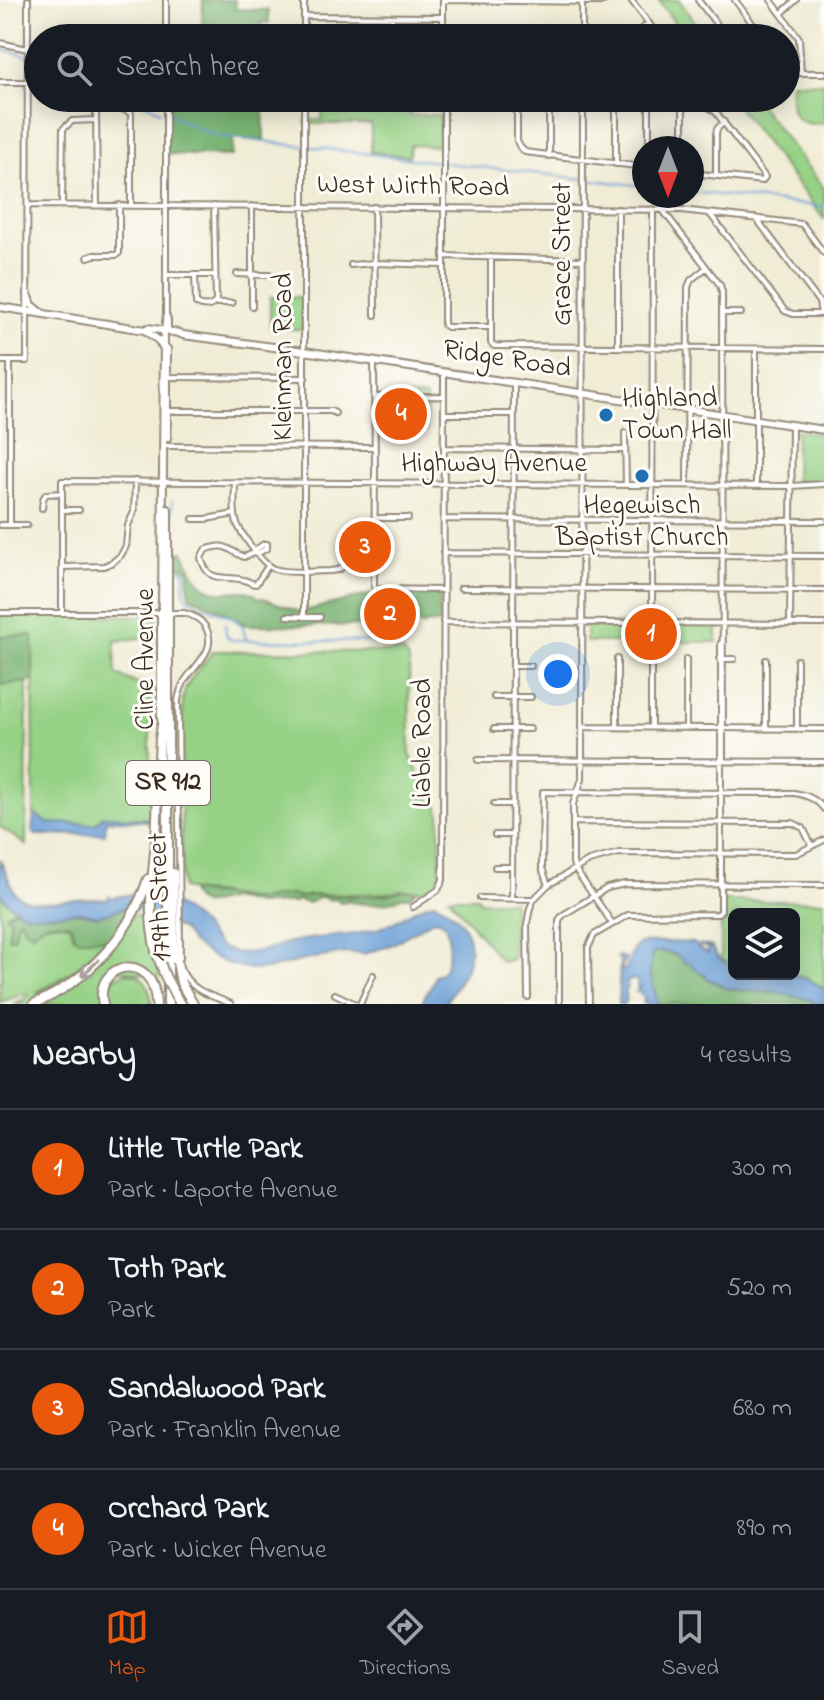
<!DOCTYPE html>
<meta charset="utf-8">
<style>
body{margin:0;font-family:"Indie Flower",sans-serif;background:#20242c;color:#f1f3f6}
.controls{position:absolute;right:24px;bottom:24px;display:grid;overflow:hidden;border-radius:12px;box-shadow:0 4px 20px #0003}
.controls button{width:72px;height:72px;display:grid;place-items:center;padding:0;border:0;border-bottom:2px solid #363941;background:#171b24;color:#f1f3f6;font:40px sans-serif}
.compass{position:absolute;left:632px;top:136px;width:72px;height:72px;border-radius:50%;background:#171b24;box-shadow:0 4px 20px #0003;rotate:180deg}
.you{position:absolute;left:558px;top:674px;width:28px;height:28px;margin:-20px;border:6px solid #fff;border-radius:50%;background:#1a73e8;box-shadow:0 0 0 12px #1a73e833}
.badge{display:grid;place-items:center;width:52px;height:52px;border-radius:50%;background:#ea580c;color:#fff;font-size:26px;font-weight:700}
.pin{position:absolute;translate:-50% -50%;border:4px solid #fff;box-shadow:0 2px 8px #0006}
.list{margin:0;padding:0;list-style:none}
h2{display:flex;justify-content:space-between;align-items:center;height:104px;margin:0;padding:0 32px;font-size:34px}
h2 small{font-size:26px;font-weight:400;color:#9ea1a6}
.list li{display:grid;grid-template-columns:52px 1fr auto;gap:24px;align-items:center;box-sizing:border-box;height:120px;padding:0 32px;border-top:2px solid #363941}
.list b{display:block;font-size:30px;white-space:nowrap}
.list p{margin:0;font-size:26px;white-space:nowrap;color:#9ea1a6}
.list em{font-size:26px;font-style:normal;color:#9ea1a6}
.icon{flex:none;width:44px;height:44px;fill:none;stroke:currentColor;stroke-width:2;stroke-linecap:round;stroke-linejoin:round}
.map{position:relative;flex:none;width:824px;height:1004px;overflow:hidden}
.search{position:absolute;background:#171b24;box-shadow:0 4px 20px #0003;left:24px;right:24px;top:24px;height:88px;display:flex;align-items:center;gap:20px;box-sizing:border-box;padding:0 28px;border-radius:44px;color:#9ea1a6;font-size:30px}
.sheet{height:584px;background:#171b24}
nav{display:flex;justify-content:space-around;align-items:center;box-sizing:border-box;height:112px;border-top:2px solid #363941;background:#171b24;font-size:22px;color:#9ea1a6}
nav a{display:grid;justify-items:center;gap:4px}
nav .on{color:#ea580c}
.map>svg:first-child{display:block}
</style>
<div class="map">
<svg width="824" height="1004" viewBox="0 0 824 1004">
<rect width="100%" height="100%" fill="#fdfcf7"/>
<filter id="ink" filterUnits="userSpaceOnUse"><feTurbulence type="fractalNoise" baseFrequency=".0125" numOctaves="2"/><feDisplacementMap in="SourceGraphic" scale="16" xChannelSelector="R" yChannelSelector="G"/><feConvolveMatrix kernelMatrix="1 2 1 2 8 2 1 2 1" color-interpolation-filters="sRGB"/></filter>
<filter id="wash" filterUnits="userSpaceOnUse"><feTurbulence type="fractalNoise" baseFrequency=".006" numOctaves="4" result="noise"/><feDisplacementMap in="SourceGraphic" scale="32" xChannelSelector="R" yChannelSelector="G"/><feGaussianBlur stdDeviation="1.8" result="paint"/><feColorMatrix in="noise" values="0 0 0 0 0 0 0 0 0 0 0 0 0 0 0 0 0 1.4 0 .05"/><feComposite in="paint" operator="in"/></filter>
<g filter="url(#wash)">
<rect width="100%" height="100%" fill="#f0ecd5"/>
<!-- green -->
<path fill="#96d185" stroke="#687e52" stroke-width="2" d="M658 0H679L707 38H686Z
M791 82 824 83V123C790 128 790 109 791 82Z
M323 98H409V115H440V146L410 145 409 156 371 152V124H306V120H322Z
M731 98H754L824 188V219Z
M270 297H302V329H289L270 325Z
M377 397H426V431H376Z
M796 430 824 435V480L795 482Z
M0 615 157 616 156 636 115 641 116 674 150 690V819L104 816 95 824 48 823 34 814 33 636H0Z
M586 624 717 625V642H586Z
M212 651 399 652H403L409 659 410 754 429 798 437 805 440 813V881L437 885 426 890H402L394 893 310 895 303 897 289 895 263 899H247L215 893 195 892 182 888 181 751 183 697C187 678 203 667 212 651Z
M27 682 26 845 0 827V685Z
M0 896 15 909 6 914 11 920 8 937 10 938 16 931 17 922 20 919 25 929C41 927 56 919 71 925L73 934 78 939 107 938C85 962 68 978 38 992L39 993H50L115 939 45 997 29 1004H15L29 996 27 993 0 1002V981L2 980Z
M449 897H478L479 901H513V959L502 962Z
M722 901H824V989L808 979 793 974 794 914H734V967L721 960V915Z
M134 915 147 918 159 965V999L156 984 150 975 115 969 100 1004H37L51 997Z
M125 973C145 972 150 987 152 1004H107V988L115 977Z"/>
<!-- forest -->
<path fill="#78b372" stroke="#5a6e48" stroke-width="2" d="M203 0H235L236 9 268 10 269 23H261L262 38H201Z
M166 98H263L264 141 233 138 232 156 166 154Z
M183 552C190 565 196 582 209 589 225 598 246 583 259 598H264L300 612 376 593H437L440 596V624L429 623 421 626 416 623 395 626 246 625 220 610 191 597C183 582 199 567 173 564V553Z
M33 635V681L0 685V636Z
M402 890H417L410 897H402C386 906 369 905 350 902L349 899 347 901 340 902 338 899 330 900 321 897 308 903 297 900 293 903C282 902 271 905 260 904 252 904 243 900 234 899 219 899 197 915 190 891L247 899H263L289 895 303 897 310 895C337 895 377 900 402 890Z
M15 909 26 914H51L74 912 97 916 122 909 130 914C112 942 73 991 39 993L37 992C64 979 88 963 106 939H78L74 937 71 925C63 922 49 920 41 926 38 929 35 932 31 933L25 929 20 919 18 920 14 938H10L8 937 11 920 6 916Z
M661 951 679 956 685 963 689 961 711 981 727 988 748 991 778 992 811 1000 816 1004H658L650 973 652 953Z"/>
<!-- water -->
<path fill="#6a9ed6" stroke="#52647a" stroke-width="2" d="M34 814 48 823 95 824 103 816H109L150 819V821L106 820 105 834 36 835 32 830Z
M0 860C5 869 11 887 16 894 31 912 85 894 108 900L109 896 112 898C144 888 174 898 199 923 213 937 214 948 236 952 256 955 271 947 290 942 319 935 351 938 380 928 400 922 414 906 434 902 463 914 478 940 465 970 460 982 451 993 445 1004H422C424 993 434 985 435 975 437 974 440 974 441 973 451 964 452 925 440 920 438 919 435 920 433 920L391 945 364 954 346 953 304 960 270 969 250 970 228 964 209 955 192 943 182 930 156 917 138 910 123 908 97 916 81 912 42 915 23 913 10 905 0 894Z
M671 942 694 943 701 950 708 953 709 948 698 945 711 946 719 959 734 967V974C766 974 797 968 824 989V1004H816L811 1000 778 992 748 991 725 988 718 983 706 978 705 975 700 973 689 962 685 963C678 953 664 949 652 953L650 973 658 1004H643L642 1000H645V997L641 995 639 992H636L641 987 637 988V981L634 979 627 982V988L625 991 627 999 624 1004H618L620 961 617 958 618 956 626 958 625 962H622V970H625L633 950 639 943Z"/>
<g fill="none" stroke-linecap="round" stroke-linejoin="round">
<!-- stream -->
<path stroke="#6a9ed6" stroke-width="2" d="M0 49 38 59
M134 98 160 111
M170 113 180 120 216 136 644 186
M692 192 824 207
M172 501 173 565C196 572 178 584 186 596 191 604 217 611 227 615 232 617 238 622 243 626L245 637 249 641
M225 623 226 635 231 640 315 641V643
M315 641 404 642"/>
</g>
</g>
<g filter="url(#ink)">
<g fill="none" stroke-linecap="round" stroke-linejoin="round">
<!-- minor casing -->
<g stroke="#968b7a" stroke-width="8">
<path id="minor" d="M443 0 600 2 606 0
M443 0V38
M582 0V36
M631 0 660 38
M698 0 727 38
M735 0 763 38
M771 0 799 38 801 73
M782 13 796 0
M304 16 443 17
M443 35 626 36 635 34 649 23
M166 38V0
M304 38V0
M392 38V17
M0 43 28 49
M786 73H824
M0 82H28
M444 98V325L447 327H491
M517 98V141L520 147 525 152 644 167
M549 98V156
M583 98 582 779 573 804V863L575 869 612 923
M616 98V164
M649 98V148
M683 98V148
M683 105 707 106 715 111 765 177 762 181 692 173
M716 176V134L717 129 724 122
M28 205 682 210 802 224 824 253
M62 205 63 129 72 121 96 120
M97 205 96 107C108 107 121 107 131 113V205
M374 207 375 315
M618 209V347
M662 209 720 285 722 292 723 759 721 762
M710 214 785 311 793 314H824
M756 218 819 302 821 314
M444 256 583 260
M88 257 94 255H116L119 253V205
M491 257V343L494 346 824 349
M351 265 374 263 444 265
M237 274 269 275
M166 275H214
M195 275 196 303C202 308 211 308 216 301L214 206
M215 303H232
M252 306V206
M722 313H741
M166 314 168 320V331
M164 331 166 314V98
M756 349V486
M0 361H27L28 0
M10 361V525
M374 362 375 469 374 587 377 589 443 590
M168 377 305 378
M374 397 443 396
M166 411H331L335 413
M444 414H513
M625 433 626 485
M167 446 375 447
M444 448 625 450
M235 482C235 494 233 508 236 520 239 532 262 564 274 569 290 574 313 571 330 571L338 570 350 562H374
M687 485 688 287 691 280 706 268
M42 508 43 499 46 494 62 493
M62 510H79
M374 518H408
M193 519H206L235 514
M443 519 824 521
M0 525H27
M255 550 264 544H267V548L257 554
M256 552 244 557C225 549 228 542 205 550L201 558C209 586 225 574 244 580 248 581 252 584 256 584L268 566
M374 553H390
M443 553 824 556
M350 562C356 552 353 542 358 533H373
M62 567 104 566 113 562 121 555 126 546 128 525 134 512 135 481
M461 588 824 590
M0 613H184C192 615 200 618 205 626 219 650 195 664 184 682 181 688 179 694 178 700L180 958
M62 613V481L791 486 824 484
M287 616 320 617
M304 617V98
M443 622 824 624
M652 622 653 209
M790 623 792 426
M686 659V727
M720 659H734
M797 660V729
M513 666H531
M494 697H531
M582 727 824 729
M617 727V659
M651 727V659
M494 729H530
M766 729V660
M478 760 824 762
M494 804H512
M573 822 793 823 803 828 812 846
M495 835H512
M495 867H512
M548 885 542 868 543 792 794 793C807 795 816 799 824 809
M480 898 534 899
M512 898 514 383
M413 907 438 890 443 880 444 372
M182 971C192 992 211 995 231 1004
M335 994 356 1004
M528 997 527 924 530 908 534 899 548 885 589 861 619 853 796 854 824 840
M559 1002V920L563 915 607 888 625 884 824 885
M360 1004 373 975
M589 1004 588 948 594 935 628 915 718 914 721 911V643"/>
</g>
<!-- major casing -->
<g stroke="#968b7a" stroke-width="10">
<path id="major" d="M28 294 32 305 41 312
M0 307 145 330
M144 330 148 328 179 333 183 335 304 351 824 430
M147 332 158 340 162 346
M167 438V349
M168 509V613
M162 613 164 331"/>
</g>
<!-- highway casing -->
<g stroke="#968b7a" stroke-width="12">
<path id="highway" d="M168 613V1004
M162 719V613
M173 873 174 959
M156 951C146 909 153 881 156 839 158 806 158 772 160 739L162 725
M176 957 181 983 193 1004
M34 1004C89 980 129 936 148 879
M103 1004C93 962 155 949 156 1004"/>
</g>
<!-- minor -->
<use href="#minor" stroke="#fff" stroke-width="4"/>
<!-- major -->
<use href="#major" stroke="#fff" stroke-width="6"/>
<!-- highway -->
<use href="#highway" stroke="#fff" stroke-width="8"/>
<!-- highway-bridge casing -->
<g stroke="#968b7a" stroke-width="12" stroke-linecap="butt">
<path id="highway-bridge" d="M156 951 165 976 180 1004"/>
</g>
<!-- highway-bridge -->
<use href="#highway-bridge" stroke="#fff" stroke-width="8"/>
</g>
<!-- one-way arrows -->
<defs><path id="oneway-shaft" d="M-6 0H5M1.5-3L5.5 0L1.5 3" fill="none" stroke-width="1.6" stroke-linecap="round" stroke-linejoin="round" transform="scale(2)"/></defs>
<use stroke="#a79f9a" href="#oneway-shaft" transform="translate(90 968) rotate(138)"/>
</g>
<!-- markers -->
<g fill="#1f6fb2" stroke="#fdfcf7" stroke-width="3">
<circle cx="606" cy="415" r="8"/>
<circle cx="642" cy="476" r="8"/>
</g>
<g text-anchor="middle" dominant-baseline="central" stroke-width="6" stroke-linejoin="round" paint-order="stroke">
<!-- shield labels -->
<rect fill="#fdfcf7" stroke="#75695f" stroke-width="2" x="126" y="761" width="84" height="44" rx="6"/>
<g font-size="26" font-weight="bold" fill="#3b2a1e">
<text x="168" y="783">SR 912</text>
</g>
<!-- street labels -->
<g font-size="28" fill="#3b2a1e" stroke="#fdfcf7">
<text transform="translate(413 187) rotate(1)">West Wirth Road</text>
<text transform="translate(563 254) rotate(-90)">Grace Street</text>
<text transform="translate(284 357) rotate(-90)">Kleinman Road</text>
<text transform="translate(507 360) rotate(9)">Ridge Road</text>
<text x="494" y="464">Highway Avenue</text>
<text transform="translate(146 659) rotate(-90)">Cline Avenue</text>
<text transform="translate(423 743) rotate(-90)">Liable Road</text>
<text transform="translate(161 897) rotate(-92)">179th Street</text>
</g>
<!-- poi labels -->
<g font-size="28" fill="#3b2a1e" stroke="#fdfcf7" text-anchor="start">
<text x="622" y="399">Highland<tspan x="622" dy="32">Town Hall</tspan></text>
<text x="642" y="506" text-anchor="middle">Hegewisch<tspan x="642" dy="32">Baptist Church</tspan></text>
</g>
</g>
</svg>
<div class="controls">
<button><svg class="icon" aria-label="layers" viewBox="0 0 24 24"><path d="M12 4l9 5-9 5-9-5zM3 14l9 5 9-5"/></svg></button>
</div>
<svg class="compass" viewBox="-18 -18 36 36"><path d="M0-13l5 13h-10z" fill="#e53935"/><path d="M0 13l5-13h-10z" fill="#9ea1a6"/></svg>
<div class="you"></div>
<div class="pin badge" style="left:651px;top:634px">1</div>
<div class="pin badge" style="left:390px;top:614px">2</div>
<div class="pin badge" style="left:365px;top:547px">3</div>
<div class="pin badge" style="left:401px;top:414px">4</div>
<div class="search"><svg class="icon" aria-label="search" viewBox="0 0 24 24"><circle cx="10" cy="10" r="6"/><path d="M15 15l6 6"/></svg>Search here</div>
</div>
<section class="sheet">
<h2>Nearby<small>4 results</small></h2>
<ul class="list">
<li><span class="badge">1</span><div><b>Little Turtle Park</b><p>Park · Laporte Avenue</p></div><em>300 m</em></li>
<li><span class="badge">2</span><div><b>Toth Park</b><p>Park</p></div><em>520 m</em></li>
<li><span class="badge">3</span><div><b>Sandalwood Park</b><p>Park · Franklin Avenue</p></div><em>680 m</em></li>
<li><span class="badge">4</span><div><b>Orchard Park</b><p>Park · Wicker Avenue</p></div><em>890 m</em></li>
</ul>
</section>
<nav>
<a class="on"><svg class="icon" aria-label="map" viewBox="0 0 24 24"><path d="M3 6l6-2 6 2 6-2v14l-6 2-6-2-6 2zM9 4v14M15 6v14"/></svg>Map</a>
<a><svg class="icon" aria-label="directions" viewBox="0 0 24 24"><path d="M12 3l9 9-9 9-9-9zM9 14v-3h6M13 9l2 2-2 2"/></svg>Directions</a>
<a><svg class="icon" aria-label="saved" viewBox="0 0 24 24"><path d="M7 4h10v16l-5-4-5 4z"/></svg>Saved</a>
</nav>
